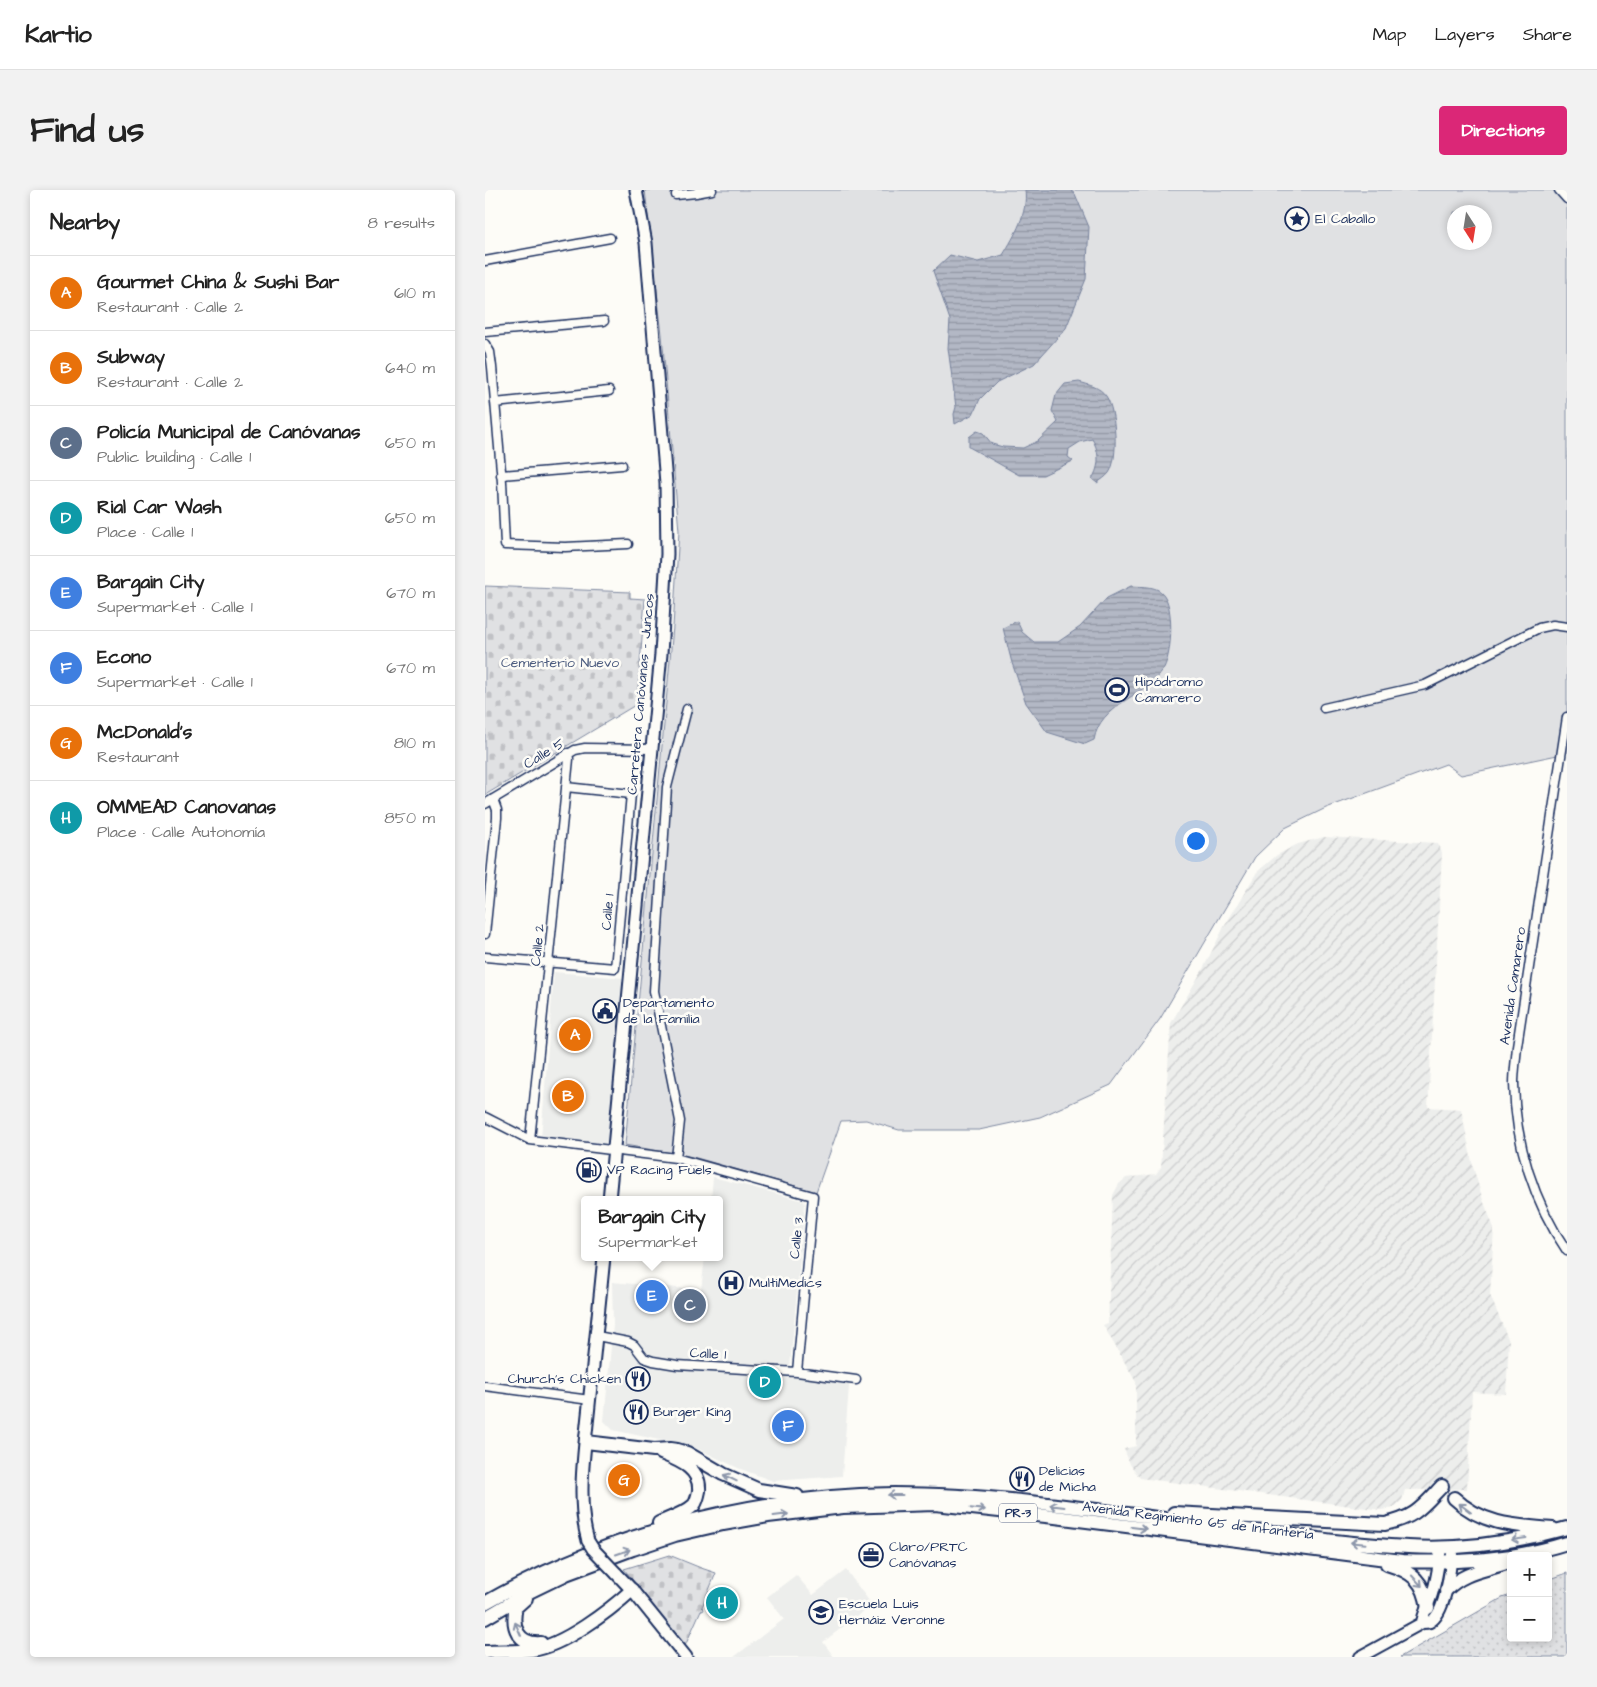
<!DOCTYPE html>
<meta charset="utf-8">
<style>
body{margin:0;font-family:"Architects Daughter",sans-serif;background:#f2f2f2;color:#222}
.controls{position:absolute;right:15px;bottom:15px;display:grid;overflow:hidden;border-radius:5px;box-shadow:0 2px 8px #0003}
.controls button{width:45px;height:45px;display:grid;place-items:center;padding:0;border:0;border-bottom:1px solid #e0e0e0;background:#fff;color:#222;font:25px sans-serif}
.compass{position:absolute;left:962px;top:15px;width:45px;height:45px;border-radius:50%;background:#fff;box-shadow:0 2px 8px #0003;rotate:168deg}
.you{position:absolute;left:710px;top:650px;width:18px;height:18px;margin:-12px;border:4px solid #fff;border-radius:50%;background:#1a73e8;box-shadow:0 0 0 8px #1a73e833}
.badge{display:grid;place-items:center;width:32px;height:32px;border-radius:50%;background:#db2777;color:#fff;font-size:16px;font-weight:700}
.pin{position:absolute;translate:-50% -50%;border:2px solid #fff;box-shadow:0 1px 5px #0006}
.popup{position:absolute;left:96px;top:1006px;width:142px;height:65px;box-sizing:border-box;display:grid;place-content:center;border-radius:5px;background:#fff;filter:drop-shadow(0 1px 4px #0005);font-size:16px;white-space:nowrap;color:#767676}
.popup b{font-size:19px;color:#222}
.popup::after{content:'';position:absolute;left:50%;top:100%;margin-left:-10px;border:10px solid transparent;border-top-color:#fff}
.list{margin:0;padding:0;list-style:none}
h2{display:flex;justify-content:space-between;align-items:center;height:65px;margin:0;padding:0 20px;font-size:21px}
h2 small{font-size:16px;font-weight:400;color:#767676}
.list li{display:grid;grid-template-columns:32px 1fr auto;gap:15px;align-items:center;box-sizing:border-box;height:75px;padding:0 20px;border-top:1px solid #e0e0e0}
.list b{display:block;font-size:19px;white-space:nowrap}
.list p{margin:0;font-size:16px;white-space:nowrap;color:#767676}
.list em{font-size:16px;font-style:normal;color:#767676}
.map{position:relative;flex:none;width:1082px;height:1467px;overflow:hidden;border-radius:5px}
header{display:flex;align-items:center;gap:30px;box-sizing:border-box;height:70px;padding:0 25px;background:#fff;border-bottom:1px solid #e0e0e0}
header strong{font-size:24px}
nav{display:flex;gap:28px;margin-inline-start:auto;font-size:18px}
.intro{display:flex;align-items:center;justify-content:space-between;box-sizing:border-box;height:120px;padding:0 30px}
h1{margin:0;font-size:35px}
.button{padding:12px 22px;border-radius:5px;background:#db2777;color:#fff;font-size:18px;font-weight:700}
main{display:flex;gap:30px;padding:0 30px}
aside{flex:1;background:#fff;border-radius:5px;box-shadow:0 2px 8px #0003}
.map>svg:first-child{display:block}
</style>
<header>
<strong>Kartio</strong>
<nav><a>Map</a><a>Layers</a><a>Share</a></nav>
</header>
<div class="intro"><h1>Find us</h1><a class="button">Directions</a></div>
<main>
<aside>
<h2>Nearby<small>8 results</small></h2>
<ul class="list">
<li><span class="badge" style="background:#e8710a">A</span><div><b>Gourmet China &amp; Sushi Bar</b><p>Restaurant · Calle 2</p></div><em>610 m</em></li>
<li><span class="badge" style="background:#e8710a">B</span><div><b>Subway</b><p>Restaurant · Calle 2</p></div><em>640 m</em></li>
<li><span class="badge" style="background:#5c6f8a">C</span><div><b>Policía Municipal de Canóvanas</b><p>Public building · Calle 1</p></div><em>650 m</em></li>
<li><span class="badge" style="background:#0f9aa8">D</span><div><b>Rial Car Wash</b><p>Place · Calle 1</p></div><em>650 m</em></li>
<li><span class="badge" style="background:#3f7fe0">E</span><div><b>Bargain City</b><p>Supermarket · Calle 1</p></div><em>670 m</em></li>
<li><span class="badge" style="background:#3f7fe0">F</span><div><b>Econo</b><p>Supermarket · Calle 1</p></div><em>670 m</em></li>
<li><span class="badge" style="background:#e8710a">G</span><div><b>McDonald's</b><p>Restaurant</p></div><em>810 m</em></li>
<li><span class="badge" style="background:#0f9aa8">H</span><div><b>OMMEAD Canovanas</b><p>Place · Calle Autonomía</p></div><em>850 m</em></li>
</ul>
</aside>
<div class="map">
<svg width="1082" height="1467" viewBox="0 0 1082 1467">
<defs>
<pattern id="industrial-furrows" width="10" height="10" patternUnits="userSpaceOnUse" patternTransform="scale(1.25)"><rect width="10" height="10" fill="#edeeec"/><path d="M-1 1l2-2M0 10L10 0M9 11l2-2" fill="none" stroke="#cbcccd"/></pattern>
<pattern id="grass-dots" width="8" height="8" patternUnits="userSpaceOnUse" patternTransform="scale(1.25)"><rect width="8" height="8" fill="#e0e1e3"/><path d="M2 2h.1M6 6h.1" fill="none" stroke="#c0c1c5" stroke-width="1.8" stroke-linecap="round"/></pattern>
<pattern id="cemetery-stones" width="16" height="16" patternUnits="userSpaceOnUse" patternTransform="scale(1.25)"><rect width="16" height="16" fill="#e0e1e3"/><path d="M2 7V4a2 2 0 0 1 4 0v3zM10 15v-3a2 2 0 0 1 4 0v3z" fill="#c0c1c5"/></pattern>
<pattern id="water-rules" width="6" height="5" patternUnits="userSpaceOnUse" patternTransform="scale(1.25)"><rect width="6" height="5" fill="#b3b8c5"/><path d="M0 2.5h6" fill="none" stroke="#9196a3"/></pattern>
</defs>
<rect width="100%" height="100%" fill="#fdfcf7"/>
<filter id="ink" filterUnits="userSpaceOnUse"><feTurbulence type="fractalNoise" baseFrequency=".02" numOctaves="2"/><feDisplacementMap in="SourceGraphic" scale="10" xChannelSelector="R" yChannelSelector="G"/><feConvolveMatrix kernelMatrix="1 2 1 2 8 2 1 2 1" color-interpolation-filters="sRGB"/></filter>
<g filter="url(#ink)">
<!-- built -->
<path fill="#edeeec" d="M69 782 139 788 127 949 122 953 56 948Z
M228 987 319 1011 320 1014 305 1177 365 1184 357 1286 288 1291 253 1278 211 1258 128 1240 119 1231 128 1135 127 1092 216 1100 220 1067H234V1010H226Z
M361 1380 387 1415 338 1452 349 1467H249L299 1429 282 1407 311 1385 328 1405Z"/>
<!-- industrial -->
<path fill="url(#industrial-furrows)" d="M839 647 952 653 955 657 957 663 943 917 976 919 988 977 998 1010 1009 1038 1005 1105 1024 1151 1021 1204 987 1202 982 1299 920 1300 917 1310 908 1318 896 1320 655 1288 645 1274 639 1259 651 1256V1192L618 1135 623 1133 628 1005 634 994 641 988 671 984 676 977 686 833 718 779 739 737 772 682 792 665 813 654Z"/>
<!-- grass -->
<path fill="url(#grass-dots)" stroke="#7e88a0" d="M1082 1383V1467H915L1017 1408 1026 1405V1448H1063V1390Z"/>
<!-- cemetery -->
<path fill="url(#cemetery-stones)" stroke="#7e88a0" d="M0 396 145 402V408L160 409 152 514 0 605Z
M184 1365 216 1378 231 1383 217 1417 219 1419 218 1421 216 1420 200 1456 139 1379Z"/>
<!-- garden -->
<path fill="#e0e1e3" stroke="#7e88a0" fill-rule="evenodd" d="M160 0H1082V563L976 585 961 574 841 618 800 638 770 667 675 829 626 895 555 927 494 940H414L381 930 356 931 331 1002 208 967 140 955 188 437 194 341 177 144ZM969 22H999V52H969Z"/>
<!-- water -->
<path fill="url(#water-rules)" stroke="#76819c" d="M540 0H585L590 4 604 37 601 89 581 138 549 174 512 192 495 209 488 224 470 234 469 224 471 217 463 158 465 130 448 81 465 65 493 72 518 65C530 45 543 23 540 0Z
M594 192C604 195 615 197 621 206 631 220 634 269 624 283 621 287 616 290 612 293L607 289C615 276 615 262 607 249L595 252 584 259 583 267 588 271 558 285H534L484 257V247L492 241 498 243 507 254 518 257 538 258 553 251 573 232 567 221 571 205 580 194Z
M646 396C658 397 674 395 680 407 689 421 687 468 677 481 657 508 615 514 609 550L600 554 562 542 541 513 527 473 518 438 532 431 537 442 549 452H573L595 437 622 408Z"/>
<g fill="none" stroke-linecap="round" stroke-linejoin="round">
<!-- minor casing -->
<g stroke="#1b2f5e" stroke-width="11">
<path id="minor" d="M1074 0 1082 9
M211 3 227 0
M191 5 211 3 214 0
M0 71 125 48
M0 142 119 131
M0 154 5 162 7 177 17 292 20 355 80 357 143 354
M10 213 124 201
M16 285 137 275
M839 518 940 495 1054 438 1068 435 1082 437
M1082 527 1032 856C1031 869 1029 882 1029 894 1030 953 1049 1013 1082 1061
M0 614 90 560 100 558 167 559
M0 744 12 628V620L8 609
M0 767 130 778 146 604 81 597
M0 927 45 950 191 968 328 1006 312 1182
M45 950 84 569 83 563
M191 968 195 931 169 801 182 597 202 519
M112 1146 143 1152 149 1155 159 1168 168 1171 192 1175 312 1182 371 1190
M0 1196 105 1210"/>
</g>
<!-- tertiary casing -->
<g stroke="#1b2f5e" stroke-width="14">
<path id="tertiary" d="M937 1433C938 1423 944 1414 947 1404 952 1389 954 1373 956 1357
M875 1467 937 1433C940 1433 942 1433 945 1432 961 1423 965 1380 967 1364"/>
</g>
<!-- secondary casing -->
<g stroke="#1b2f5e" stroke-width="15">
<path id="secondary" d="M124 1010 176 464 182 364 181 293 161 53 151 0
M103 1351C91 1310 100 1257 104 1215 109 1166 114 1117 119 1067
M131 1383 147 1400 201 1467"/>
</g>
<!-- primary casing -->
<g stroke="#1b2f5e" stroke-width="16">
<path id="primary" d="M101 1252 169 1260 185 1259 192 1260 202 1263 238 1284 274 1300 312 1306
M969 1308C997 1335 1031 1336 1068 1339
M689 1323 900 1334C931 1327 936 1318 957 1296
M174 1333C185 1328 201 1323 209 1315 212 1311 213 1306 214 1301 216 1278 193 1270 176 1263
M902 1374C928 1382 939 1391 943 1418
M961 1400C980 1381 1000 1381 1024 1372
M41 1408 31 1417C26 1437 33 1455 56 1453
M0 1413C121 1344 269 1305 409 1304 519 1304 631 1323 740 1337 801 1345 862 1354 923 1357 975 1360 1031 1352 1082 1338
M0 1428 46 1401 81 1384 148 1359 190 1345 238 1334 283 1326 358 1317 450 1314 570 1327 917 1371C972 1373 1029 1370 1082 1353
M0 1462C15 1461 32 1462 47 1460 78 1456 124 1421 147 1400"/>
</g>
<!-- minor -->
<use href="#minor" stroke="#fdfcf7" stroke-width="8"/>
<!-- tertiary -->
<use href="#tertiary" stroke="#fdfcf7" stroke-width="10"/>
<!-- secondary -->
<use href="#secondary" stroke="#fdfcf7" stroke-width="11"/>
<!-- primary -->
<use href="#primary" stroke="#fdfcf7" stroke-width="12"/>
<!-- secondary-bridge casing -->
<g stroke="#1b2f5e" stroke-width="15" stroke-linecap="butt">
<path id="secondary-bridge" d="M103 1351 108 1359 131 1383"/>
</g>
<!-- secondary-bridge -->
<use href="#secondary-bridge" stroke="#fdfcf7" stroke-width="11"/>
</g>
<!-- one-way arrows -->
<defs><path id="oneway-shaft" d="M-6 0H5M1.5-3L5.5 0L1.5 3" fill="none" stroke-width="1.6" stroke-linecap="round" stroke-linejoin="round" transform="scale(1.25)"/></defs>
<g stroke="#8c96aa">
<use href="#oneway-shaft" transform="translate(245 1288) rotate(-154)"/>
<use href="#oneway-shaft" transform="translate(410 1305) rotate(-180)"/>
<use href="#oneway-shaft" transform="translate(572 1316) rotate(-173)"/>
<use href="#oneway-shaft" transform="translate(980 1318) rotate(-143)"/>
<use href="#oneway-shaft" transform="translate(493 1319) rotate(6)"/>
<use href="#oneway-shaft" transform="translate(296 1325) rotate(-7)"/>
<use href="#oneway-shaft" transform="translate(654 1338) rotate(7)"/>
<use href="#oneway-shaft" transform="translate(1034 1349) rotate(172)"/>
<use href="#oneway-shaft" transform="translate(873 1353) rotate(-175)"/>
<use href="#oneway-shaft" transform="translate(138 1362) rotate(-19)"/>
<use href="#oneway-shaft" transform="translate(932 1391) rotate(47)"/>
<use href="#oneway-shaft" transform="translate(33 1439) rotate(-114)"/>
</g>
</g>
<!-- icons -->
<defs>
<g id="sight-ring" transform="scale(1.25)"><circle r="9.5" fill="#fdfcf7" stroke="#1b2f5e" stroke-width="1.5"/><path d="M0-6L1.8-2.2L6-1.7L2.9 1.2L3.7 5.4L0 3.3L-3.7 5.4L-2.9 1.2L-6-1.7L-1.8-2.2Z" fill="#1b2f5e"/></g>
<g id="stadium-ring" transform="scale(1.25)"><circle r="9.5" fill="#fdfcf7" stroke="#1b2f5e" stroke-width="1.5"/><path d="M0-5a6.5 5 0 1 0 0 10a6.5 5 0 1 0 0-10ZM-3.5-1.8h7v3.6h-7Z" fill="#1b2f5e"/></g>
<g id="civic-ring" transform="scale(1.25)"><circle r="9.5" fill="#fdfcf7" stroke="#1b2f5e" stroke-width="1.5"/><path d="M-.6-6.5H3V-4.5H.6V-3L4-1V1h2V6H-6V1h2V-1L-.6-3ZM-1.2 2.5V6h2.4V2.5Z" fill="#1b2f5e"/></g>
<g id="fuel-ring" transform="scale(1.25)"><circle r="9.5" fill="#fdfcf7" stroke="#1b2f5e" stroke-width="1.5"/><path d="M-5.5-6h7V0h2V4h1.3V-2.5L3-4.5l.8-.8L6-3V5H2.5V1h-1V6h-7ZM-4.2-4.7v3.2H.2V-4.7Z" fill="#1b2f5e"/></g>
<g id="hospital-ring" transform="scale(1.25)"><circle r="9.5" fill="#fdfcf7" stroke="#1b2f5e" stroke-width="1.5"/><path d="M-5-5h3v3.5h4V-5h3V5h-3V1.5h-4V5h-3Z" fill="#1b2f5e"/></g>
<g id="restaurant-ring" transform="scale(1.25)"><circle r="9.5" fill="#fdfcf7" stroke="#1b2f5e" stroke-width="1.5"/><path d="M-5-6h1v4h1v-4h1v4h1v-4h1v5L-1.5 .5V6h-2V.5L-5-1ZM5-6V6H3V1.5H1.5Q1.5-4 5-6Z" fill="#1b2f5e"/></g>
<g id="office-ring" transform="scale(1.25)"><circle r="9.5" fill="#fdfcf7" stroke="#1b2f5e" stroke-width="1.5"/><path d="M-6-3h4V-5.5h4V-3h4V5H-6ZM-1-4.5V-3h2v-1.5ZM-6 0V1H6V0Z" fill="#1b2f5e"/></g>
<g id="school-ring" transform="scale(1.25)"><circle r="9.5" fill="#fdfcf7" stroke="#1b2f5e" stroke-width="1.5"/><path d="M0-5L7-2L0 1L-7-2ZM-4 1L0 2.5L4 1V4Q0 6-4 4Z" fill="#1b2f5e"/></g>
</defs>
<g fill-rule="evenodd">
<use href="#sight-ring" x="812" y="29"/>
<use href="#stadium-ring" x="632" y="500"/>
<use href="#civic-ring" x="120" y="821"/>
<use href="#fuel-ring" x="104" y="980"/>
<use href="#hospital-ring" x="246" y="1093"/>
<use href="#restaurant-ring" x="153" y="1189"/>
<use href="#restaurant-ring" x="151" y="1222"/>
<use href="#restaurant-ring" x="537" y="1289"/>
<use href="#office-ring" x="386" y="1365"/>
<use href="#school-ring" x="336" y="1422"/>
</g>
<g text-anchor="middle" dominant-baseline="central" stroke-width="5" stroke-linejoin="round" paint-order="stroke">
<!-- shield labels -->
<rect fill="#fdfcf7" stroke="#5f6c8c" stroke-width="1" x="514" y="1313.5" width="38" height="19" rx="4"/>
<g font-size="12" font-weight="bold" fill="#1b2f5e">
<text x="533" y="1323">PR-3</text>
</g>
<!-- poi labels -->
<g font-size="14" fill="#1b2f5e" stroke="#fdfcf7" text-anchor="start">
<text x="830" y="29">El Caballo</text>
<text x="650" y="492">Hipódromo<tspan x="650" dy="16">Camarero</tspan></text>
<text x="138" y="813">Departamento<tspan x="138" dy="16">de la Familia</tspan></text>
<text x="122" y="980">VP Racing Fuels</text>
<text x="264" y="1093">MultiMedics</text>
<text x="136" y="1189" text-anchor="end">Church's Chicken</text>
<text x="168" y="1222">Burger King</text>
<text x="554" y="1281">Delicias<tspan x="554" dy="16">de Micha</tspan></text>
<text x="404" y="1357">Claro/PRTC<tspan x="404" dy="16">Canóvanas</tspan></text>
<text x="354" y="1414">Escuela Luis<tspan x="354" dy="16">Hernáiz Veronne</tspan></text>
</g>
<!-- park labels -->
<g font-size="14" fill="#4c5c7f" stroke="#fdfcf7">
<text x="75" y="473">Cementerio Nuevo</text>
</g>
<!-- street labels -->
<g font-size="14" fill="#1b2f5e" stroke="#fdfcf7">
<text transform="translate(156 504) rotate(-85)">Carretera Canóvanas - Juncos</text>
<text transform="translate(59 564) rotate(-31)">Calle 5</text>
<text transform="translate(123 722) rotate(-85)">Calle 1</text>
<text transform="translate(53 755) rotate(-84)">Calle 2</text>
<text transform="translate(1028 796) rotate(-82)">Avenida Camarero</text>
<text transform="translate(312 1048) rotate(-84)">Calle 3</text>
<text transform="translate(223 1164) rotate(3)">Calle 1</text>
<text transform="translate(713 1331) rotate(7)">Avenida Regimiento 65 de Infantería</text>
</g>
</g>
</svg>
<div class="controls">
<button>+</button>
<button>−</button>
</div>
<svg class="compass" viewBox="-18 -18 36 36"><path d="M0-13l5 13h-10z" fill="#e53935"/><path d="M0 13l5-13h-10z" fill="#767676"/></svg>
<div class="you"></div>
<div class="pin badge" style="left:90px;top:845px;background:#e8710a">A</div>
<div class="pin badge" style="left:83px;top:906px;background:#e8710a">B</div>
<div class="pin badge" style="left:205px;top:1115px;background:#5c6f8a">C</div>
<div class="pin badge" style="left:280px;top:1192px;background:#0f9aa8">D</div>
<div class="pin badge" style="left:167px;top:1106px;background:#3f7fe0">E</div>
<div class="popup"><b>Bargain City</b>Supermarket</div>
<div class="pin badge" style="left:303px;top:1236px;background:#3f7fe0">F</div>
<div class="pin badge" style="left:139px;top:1290px;background:#e8710a">G</div>
<div class="pin badge" style="left:237px;top:1413px;background:#0f9aa8">H</div>
</div>
</main>
